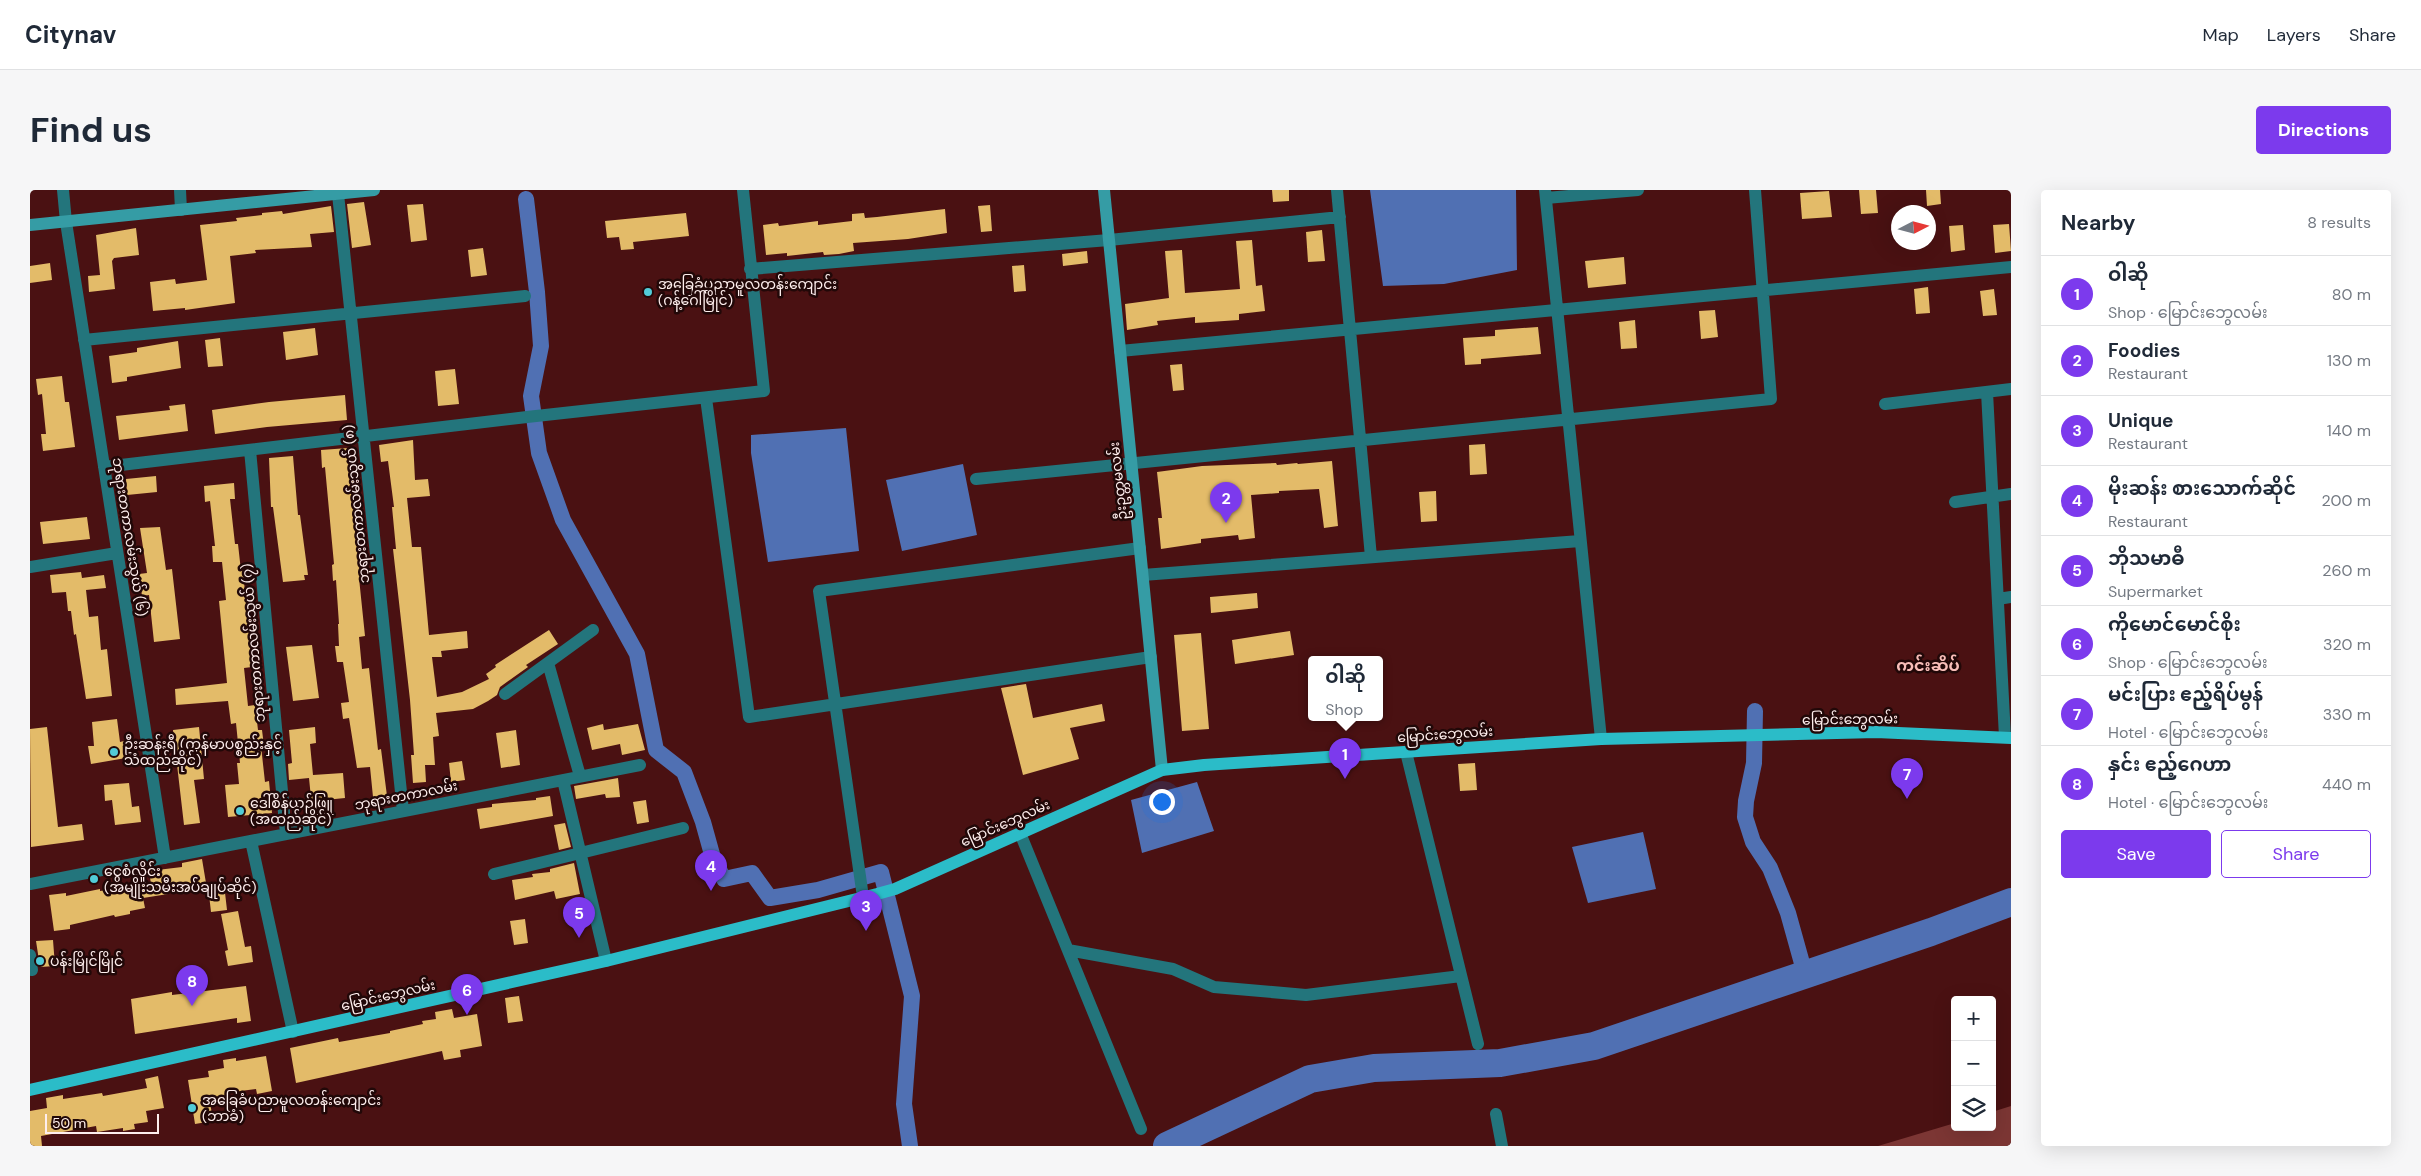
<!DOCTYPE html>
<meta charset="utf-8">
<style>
body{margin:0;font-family:"DM Sans","Noto Sans Myanmar",sans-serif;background:#f6f6f7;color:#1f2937}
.controls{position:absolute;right:15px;bottom:15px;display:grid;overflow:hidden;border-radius:5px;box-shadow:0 5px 20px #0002}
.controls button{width:45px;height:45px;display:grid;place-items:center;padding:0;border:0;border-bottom:1px solid #e0e1e3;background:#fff;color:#1f2937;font:25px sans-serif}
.compass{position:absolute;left:1861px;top:15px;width:45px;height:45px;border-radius:50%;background:#fff;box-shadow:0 5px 20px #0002;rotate:84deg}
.scale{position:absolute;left:15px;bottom:12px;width:114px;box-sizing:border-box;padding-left:5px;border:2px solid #feeeed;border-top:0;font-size:14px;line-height:18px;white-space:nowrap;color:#feeeed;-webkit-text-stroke:4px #210808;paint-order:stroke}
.you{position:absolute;left:1131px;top:611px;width:18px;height:18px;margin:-12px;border:4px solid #fff;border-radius:50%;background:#1a73e8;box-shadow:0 0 0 8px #1a73e833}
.badge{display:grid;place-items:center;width:32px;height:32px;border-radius:50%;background:#7c3aed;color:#fff;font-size:16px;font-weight:700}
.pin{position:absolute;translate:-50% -41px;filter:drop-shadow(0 1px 2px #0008)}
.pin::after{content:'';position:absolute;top:26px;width:18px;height:15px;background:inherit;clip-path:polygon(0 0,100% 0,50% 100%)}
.popup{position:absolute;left:1278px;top:466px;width:75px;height:65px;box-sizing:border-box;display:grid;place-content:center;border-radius:5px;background:#fff;filter:drop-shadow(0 1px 4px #0005);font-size:16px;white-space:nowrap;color:#747a83}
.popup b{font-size:19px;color:#1f2937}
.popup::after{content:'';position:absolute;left:50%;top:100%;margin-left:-10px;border:10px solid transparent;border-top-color:#fff}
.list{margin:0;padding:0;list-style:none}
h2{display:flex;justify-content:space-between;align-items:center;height:65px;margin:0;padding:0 20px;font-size:21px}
h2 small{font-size:16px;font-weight:400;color:#747a83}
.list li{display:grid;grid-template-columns:32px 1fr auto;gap:15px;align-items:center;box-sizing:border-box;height:70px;padding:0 20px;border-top:1px solid #e0e1e3}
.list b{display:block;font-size:19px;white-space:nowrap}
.list p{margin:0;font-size:16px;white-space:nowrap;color:#747a83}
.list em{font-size:16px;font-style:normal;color:#747a83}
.actions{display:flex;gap:10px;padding:15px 20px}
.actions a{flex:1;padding:11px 0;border:1px solid #7c3aed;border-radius:5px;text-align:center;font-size:18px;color:#7c3aed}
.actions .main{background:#7c3aed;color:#fff}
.icon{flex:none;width:28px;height:28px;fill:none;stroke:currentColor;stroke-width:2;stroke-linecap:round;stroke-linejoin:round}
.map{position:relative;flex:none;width:1981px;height:956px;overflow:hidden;border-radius:5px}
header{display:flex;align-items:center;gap:30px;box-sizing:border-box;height:70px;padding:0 25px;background:#fff;border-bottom:1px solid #e0e1e3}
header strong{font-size:24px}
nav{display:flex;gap:28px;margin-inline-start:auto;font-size:18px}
.intro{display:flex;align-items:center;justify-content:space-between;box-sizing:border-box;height:120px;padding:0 30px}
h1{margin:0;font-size:35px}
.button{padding:12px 22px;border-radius:5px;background:#7c3aed;color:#fff;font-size:18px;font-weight:700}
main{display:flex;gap:30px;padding:0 30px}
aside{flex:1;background:#fff;border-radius:5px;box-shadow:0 5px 20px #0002}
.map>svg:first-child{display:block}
</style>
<header>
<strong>Citynav</strong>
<nav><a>Map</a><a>Layers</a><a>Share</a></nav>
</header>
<div class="intro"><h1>Find us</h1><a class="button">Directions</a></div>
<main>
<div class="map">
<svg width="1981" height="956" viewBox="0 0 1981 956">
<rect width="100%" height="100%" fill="#4a1112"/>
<!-- green -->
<path fill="#7c3634" d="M1981 916V956H1848L1925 933V937H1962V922Z"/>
<!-- water -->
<path fill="#5070b3" d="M1340 0H1486L1487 80 1414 94 1353 96Z
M816 238 829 361 738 372 721 263V245Z
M933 274 947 345 872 361 856 290Z
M1167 592 1184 641 1112 663 1101 610Z
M1613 642 1626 699 1558 713 1542 657Z"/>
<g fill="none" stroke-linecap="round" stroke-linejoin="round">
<!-- canal -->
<path stroke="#5070b3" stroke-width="16" d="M496 9 507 102 511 156 501 206 509 263 533 330 607 464 626 560 654 582 673 632 683 668 694 689 722 683 740 708 788 700 851 682 882 806 874 914 880 956
M1725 521 1724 573 1716 611 1715 627 1723 652 1740 678 1758 723 1775 784"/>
<!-- river -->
<path stroke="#5070b3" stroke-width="28" d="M1137 956 1280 889 1344 878 1470 873 1564 856 1901 742 1981 712"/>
</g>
<!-- building -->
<path fill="#e3bb69" d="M1242 0H1259V11L1243 12Z
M1829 0H1846L1848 23 1831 24Z
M1896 0H1910L1911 14 1897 16Z
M1799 1 1802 27 1772 29 1770 3Z
M334 12 341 55 322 58 317 14Z
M393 14 397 50 381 52 377 15Z
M960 15 962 41 951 42 948 16Z
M301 16 304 42 280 44 282 57 225 60 226 63 200 66 205 113 155 120V118L123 121 120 92 145 89 146 94 177 90 170 35 207 31 206 28 232 25V23L252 21 253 24Z
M915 19 917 43 878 49 823 53 824 61 809 64 794 65 793 62 757 66V63L736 65 733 35 748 33 749 36 788 31V35L822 31V24L834 23 835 28 847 27Z
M656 23 659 46 603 52 604 59 591 60 589 47 577 48 575 31Z
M1979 34 1981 61 1965 63 1963 35Z
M1933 35 1935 60 1921 62 1919 36Z
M106 38 109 65 84 68 82 71 85 99 59 102 58 86 70 85 66 45Z
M1292 40 1295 71 1278 72 1276 42Z
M1222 50 1226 96 1232 95 1235 121 1209 124V130L1165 133V127L1127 131 1128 135 1097 140 1095 114 1139 108 1135 61 1152 60 1155 103 1210 99 1206 51Z
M453 58 457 85 441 87 438 60Z
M1057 61 1058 73 1033 76 1032 64Z
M1594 67 1596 94 1558 98 1555 71Z
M20 73 22 90 0 93V76Z
M994 75 996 101 984 102 982 76Z
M1898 97 1900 123 1886 124 1884 99Z
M1964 99 1967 125 1953 126 1950 101Z
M1685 120 1688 147 1671 149 1669 121Z
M1605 130 1607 158 1591 159 1589 132Z
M1508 137 1511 164 1451 169V174L1435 175 1433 148 1465 146V140Z
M285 138 288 165 256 170 253 142Z
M190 148 193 176 178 177 175 150Z
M148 151 151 178 97 187V191L82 193 79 166 107 162V158Z
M1152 174 1154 200 1143 201 1140 175Z
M425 179 429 214 408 216 405 181Z
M32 186 35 212H39L45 257 13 261 11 244H16L12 204 8 205 6 189Z
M315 205 317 230 237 237 185 244 182 220 239 212Z
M155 214 158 241 89 250 86 226 140 220 139 216Z
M383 250 385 290 398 289 400 306 377 308 382 357H391L399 445 437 441 438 458 411 461 412 467H402L407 507 432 502 459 489 456 484 466 477 465 475 519 440 528 454 496 475 498 477 470 497 467 505 458 511 443 519 406 523 409 546 403 547 405 575H395L396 592 383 593 381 565H384L380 510 363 359H366L362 317H364L358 271 351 272 349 255Z
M1455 254 1457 284 1440 285 1439 255Z
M318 258 329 334H324L331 388H329L335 446 329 447 332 479 339 478 348 560 351 559 357 606 343 607 340 577 327 578 319 528 313 529 311 513 319 512 313 472H307L305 456H309L308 434H309L306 390 303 391 302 375 304 374 295 277 292 278 291 260Z
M263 266 268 325H270L278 385H274L275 390 253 392 243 317H241L239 268Z
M1302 271 1308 336 1294 338 1289 299 1249 301V303L1221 305 1225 348 1209 350 1208 345 1171 349V353L1131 359 1128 328H1132L1127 282 1172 276 1246 273 1247 275 1267 273 1268 274Z
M126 286 127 302 97 305 96 289Z
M204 293 205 309H200L205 354H208L211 381H213L222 477 214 478 218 516 225 515 228 540H232L234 556H231L235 592 239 591 242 623 198 627 195 595 209 594 207 573H210L206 533 201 534 198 511 146 515 145 499 197 493 189 411 196 410 192 372H183L182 356H185L180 311 175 312 174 296Z
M1406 301 1407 331 1391 332 1389 302Z
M57 327 60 349 13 354 10 332Z
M130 337 136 380 142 379 150 449 124 452 119 405 112 406 109 384 117 383 110 338Z
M51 382 52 388 74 385 76 398 56 400 59 427 68 426 71 460 77 459 82 506 56 509 46 444 44 445 41 421H38L36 402 22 403 20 385Z
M1227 403 1228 418 1181 423 1180 407Z
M1260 441 1264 465 1205 474 1202 450Z
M1171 443 1179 539 1152 541 1144 445Z
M282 455 289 508 263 511 256 457Z
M996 494 1003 528 1072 514 1075 531 1040 538 1049 569 993 585 971 498Z
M87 529 90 552 94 551 96 568 61 574 58 556H64L62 532Z
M573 534 574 540 608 534 615 560 592 565 590 554 562 560 557 538Z
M17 537 28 637 52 634 54 650 1 657 0 539Z
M169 537 174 589 164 590 170 633 154 635 143 540Z
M285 537 286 553 280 554 283 585 313 583 315 608 295 610V617L282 618 279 588 259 590 258 574 262 573 259 540Z
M486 540 490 575 471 578 466 543Z
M432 571 435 590 421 592 419 573Z
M1445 573 1447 600 1430 601 1428 574Z
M588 588 590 607 576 608 575 604 546 609 544 596Z
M99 593 102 617 109 616 111 632 85 635 82 610 75 611 74 595Z
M520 606 523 626 450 639 447 619 462 617V614L506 610V608Z
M616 610 619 632 607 634 603 612Z
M535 633 541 657 529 660 524 635Z
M172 669 176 693 137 698 138 704 113 708 115 718 100 721V724L85 727 84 725 40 735V739L24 741 19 705 36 703V706L70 699V701L121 694 119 681 152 677V673Z
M544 673 550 704 526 709 524 701 485 710 482 690 503 687 502 684 520 682V679Z
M194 694 197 720 181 722 178 696Z
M208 721 215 757 221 756 223 772 198 776 195 761 198 760 191 724Z
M495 729 498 753 484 755 480 731Z
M23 750 25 776 10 777 6 751Z
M216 796 221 831 207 833V828L105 844 101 809 142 802V805Z
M489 806 493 831 478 833 475 808Z
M422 819 424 828 447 824 452 856 430 860 431 867 414 870 412 861 266 893 260 858 308 848 309 852 360 843V841L393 834 392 831 406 829 405 822Z
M236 866 242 901 227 904 226 899 195 903 196 909 180 912 183 931 165 934 158 890 179 887 178 881 194 878 193 870 206 868V871Z
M128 886 134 918 116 921 118 932 104 934 105 939 93 941V938L67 942 66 936 11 946 12 956H0V921L17 918 16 908 33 905V909L72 903 73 906 117 898 115 889Z"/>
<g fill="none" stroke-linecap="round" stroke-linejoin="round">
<!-- street -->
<path stroke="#23757c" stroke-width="12" d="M33 0 36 32 135 668
M150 0 151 20
M1307 0 1341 367
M1515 0 1571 549
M308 4 373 621
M1516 8 1608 0
M720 79 1079 50 1310 27
M54 150 495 106
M1090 161 1981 77
M1957 202 1975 547
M676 208 719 527 1121 467
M1855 214 1981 199
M220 260 256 644
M74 277 497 227 734 201 713 0
M946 289 1741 209 1725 0
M1925 312 1981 304
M0 377 87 363
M1113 385 1550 351
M1968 409 1981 407
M518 473 550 586
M475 504 563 440
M1376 562 1448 854
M533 590 576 771
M990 643 1111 939
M221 651 263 842
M464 684 653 638
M0 694 610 575
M833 707 789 401 1110 358
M1038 760 1143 779 1184 797 1276 805 1431 786
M0 765 2 780
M1466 924 1472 956"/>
<!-- secondary -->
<path stroke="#359ca5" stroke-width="12" d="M1074 0 1132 580
M0 35 344 0"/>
<!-- primary -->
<path stroke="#2bbcc8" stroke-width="12" d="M0 900 576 771 847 704 865 699 1132 580 1174 575 1571 549 1846 542 1981 548"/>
</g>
<!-- markers -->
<g fill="#52cbd7" stroke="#210808" stroke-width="2">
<circle cx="618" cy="102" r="5"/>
<circle cx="84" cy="562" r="5"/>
<circle cx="210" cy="621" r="5"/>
<circle cx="64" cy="689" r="5"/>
<circle cx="10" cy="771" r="5"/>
<circle cx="162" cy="918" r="5"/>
</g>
<g text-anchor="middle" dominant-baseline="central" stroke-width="5" stroke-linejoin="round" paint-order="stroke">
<!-- poi labels -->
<g font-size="14" fill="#feeeed" stroke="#210808" text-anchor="start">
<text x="628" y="94">အခြေခံပညာမူလတန်းကျောင်း<tspan x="628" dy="16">(ဂန့်ဂေါ်မြိုင်)</tspan></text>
<text x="94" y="554">ဦးဆန်းရီ (ကုန်မာပစ္စည်းနှင့်<tspan x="94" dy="16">သံထည်ဆိုင်)</tspan></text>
<text x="220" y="613">ဒေါ်စိန်ယဉ်ဖြူ<tspan x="220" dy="16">(အထည်ဆိုင်)</tspan></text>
<text x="74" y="681">ငွေစံလှိုင်း<tspan x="74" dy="16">(အမျိုးသမီးအပ်ချုပ်ဆိုင်)</tspan></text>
<text x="20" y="771">ပန်းမြိုင်မြိုင်</text>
<text x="172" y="910">အခြေခံပညာမူလတန်းကျောင်း<tspan x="172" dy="16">(ဘာခံ)</tspan></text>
</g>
<!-- street labels -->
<g font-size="14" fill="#feeeed" stroke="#210808">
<text transform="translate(1088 291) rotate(-96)">ဦးဥတ္တမလမ်း</text>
<text transform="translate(326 314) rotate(-96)">ဘုရားတကာလမ်းသွယ် (၈)</text>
<text transform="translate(100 347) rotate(81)">ဘုရားတကာလမ်းသွယ် (၆)</text>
<text transform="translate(223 453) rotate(-95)">ဘုရားတကာလမ်းသွယ် (၇)</text>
<text transform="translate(1820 529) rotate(-1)">မြောင်းဘွေလမ်း</text>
<text transform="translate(1415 544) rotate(-4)">မြောင်းဘွေလမ်း</text>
<text transform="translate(376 605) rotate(-11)">ဘုရားတကာလမ်း</text>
<text transform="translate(975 633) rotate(-24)">မြောင်းဘွေလမ်း</text>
<text transform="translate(358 805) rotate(-13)">မြောင်းဘွေလမ်း</text>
</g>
<!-- quarter labels -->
<g font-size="16" font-weight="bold" fill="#f8bdb8" stroke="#210808">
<text x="1898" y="475">ကင်းဆိပ်</text>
</g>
</g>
</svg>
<div class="controls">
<button>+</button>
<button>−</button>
<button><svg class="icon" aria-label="layers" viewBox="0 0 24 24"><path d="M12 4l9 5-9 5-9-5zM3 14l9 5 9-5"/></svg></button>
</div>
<svg class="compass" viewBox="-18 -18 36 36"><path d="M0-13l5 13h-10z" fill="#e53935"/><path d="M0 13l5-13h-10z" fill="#747a83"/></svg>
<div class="scale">50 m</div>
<div class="you"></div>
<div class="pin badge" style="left:1315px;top:589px">1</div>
<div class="popup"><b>ဝါဆို</b>Shop</div>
<div class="pin badge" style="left:1196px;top:333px">2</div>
<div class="pin badge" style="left:836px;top:741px">3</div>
<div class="pin badge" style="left:681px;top:701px">4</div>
<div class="pin badge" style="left:549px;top:748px">5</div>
<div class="pin badge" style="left:437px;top:825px">6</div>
<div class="pin badge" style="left:1877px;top:609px">7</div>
<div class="pin badge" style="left:162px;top:816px">8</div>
</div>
<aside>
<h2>Nearby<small>8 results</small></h2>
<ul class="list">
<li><span class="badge">1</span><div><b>ဝါဆို</b><p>Shop · မြောင်းဘွေလမ်း</p></div><em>80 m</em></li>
<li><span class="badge">2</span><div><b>Foodies</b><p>Restaurant</p></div><em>130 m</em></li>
<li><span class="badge">3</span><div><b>Unique</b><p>Restaurant</p></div><em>140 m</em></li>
<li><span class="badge">4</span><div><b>မိုးဆန်း စားသောက်ဆိုင်</b><p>Restaurant</p></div><em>200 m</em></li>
<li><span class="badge">5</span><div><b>ဘိုသမာဓီ</b><p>Supermarket</p></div><em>260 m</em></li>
<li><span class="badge">6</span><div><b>ကိုမောင်မောင်စိုး</b><p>Shop · မြောင်းဘွေလမ်း</p></div><em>320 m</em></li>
<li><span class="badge">7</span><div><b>မင်းပြား ဧည့်ရိပ်မွန်</b><p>Hotel · မြောင်းဘွေလမ်း</p></div><em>330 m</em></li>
<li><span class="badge">8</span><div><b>နှင်း ဧည့်ဂေဟာ</b><p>Hotel · မြောင်းဘွေလမ်း</p></div><em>440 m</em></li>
</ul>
<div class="actions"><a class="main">Save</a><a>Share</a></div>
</aside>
</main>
